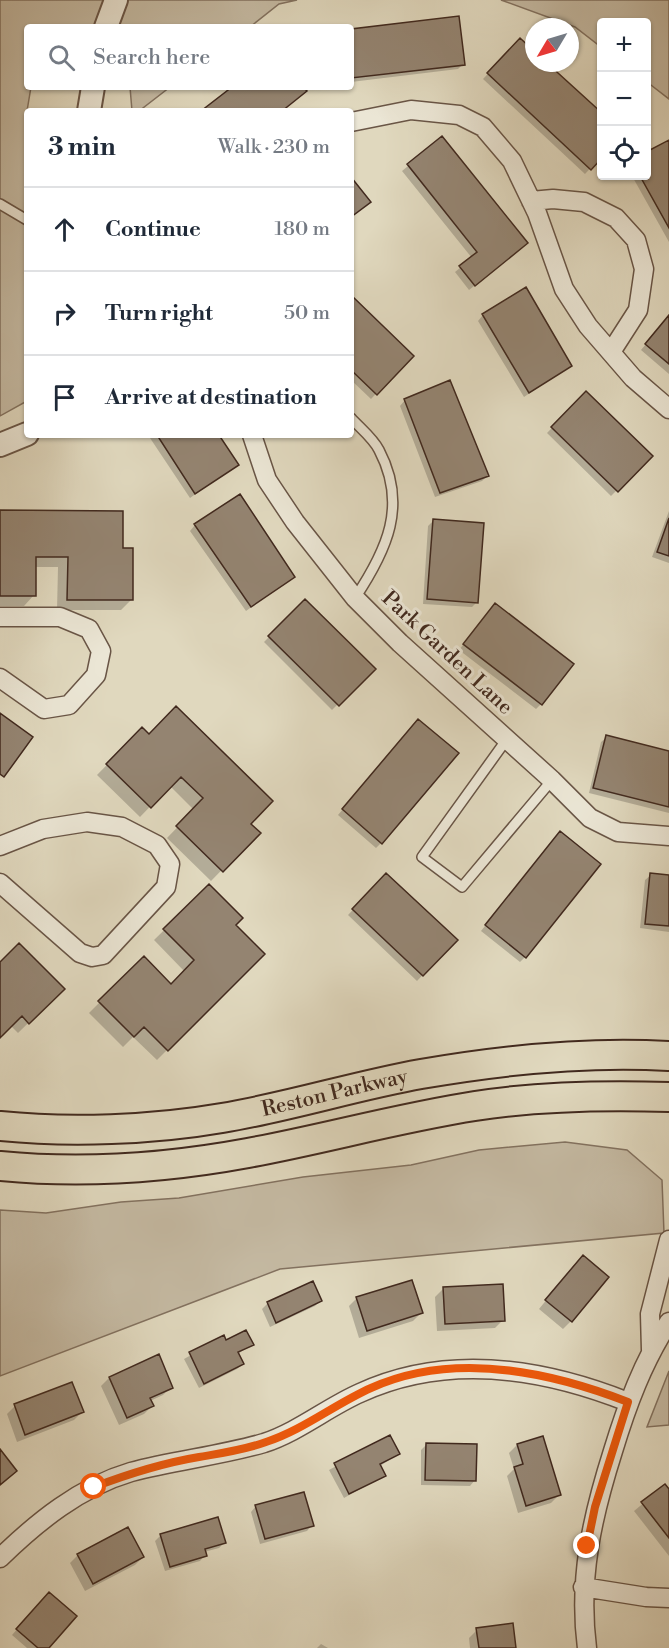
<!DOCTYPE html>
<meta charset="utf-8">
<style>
body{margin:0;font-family:"Libre Bodoni",serif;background:#f6f6f7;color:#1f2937}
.controls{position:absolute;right:18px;top:18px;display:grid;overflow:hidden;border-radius:6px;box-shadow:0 2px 4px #0004}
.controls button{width:54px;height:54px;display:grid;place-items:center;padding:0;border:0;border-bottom:2px solid #e0e1e3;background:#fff;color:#1f2937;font:30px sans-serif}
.compass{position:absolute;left:525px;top:18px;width:54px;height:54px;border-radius:50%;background:#fff;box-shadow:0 2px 4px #0004;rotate:232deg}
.stop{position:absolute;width:18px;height:18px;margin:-14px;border:4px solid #ea580c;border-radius:50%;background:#fff}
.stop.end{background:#ea580c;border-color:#fff;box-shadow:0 2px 6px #0008}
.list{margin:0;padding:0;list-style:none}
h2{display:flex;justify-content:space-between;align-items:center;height:78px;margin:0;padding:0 24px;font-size:26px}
h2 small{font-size:20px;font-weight:400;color:#747a83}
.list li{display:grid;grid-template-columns:39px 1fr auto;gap:18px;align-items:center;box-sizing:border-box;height:84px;padding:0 24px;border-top:2px solid #e0e1e3}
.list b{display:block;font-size:22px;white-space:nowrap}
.list em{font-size:20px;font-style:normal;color:#747a83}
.icon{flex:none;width:33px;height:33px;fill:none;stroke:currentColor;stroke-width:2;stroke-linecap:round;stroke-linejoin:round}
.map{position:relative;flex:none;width:669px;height:1648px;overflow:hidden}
.search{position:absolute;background:#fff;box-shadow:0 2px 4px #0004;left:24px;top:24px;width:330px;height:66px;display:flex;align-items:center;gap:15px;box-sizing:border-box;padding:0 21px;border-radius:6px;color:#747a83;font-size:22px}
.panel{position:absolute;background:#fff;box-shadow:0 2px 4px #0004;left:24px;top:108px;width:330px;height:330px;border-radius:6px}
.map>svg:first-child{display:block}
</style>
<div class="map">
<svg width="669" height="1648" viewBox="0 0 669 1648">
<rect width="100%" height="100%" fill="#e0d8be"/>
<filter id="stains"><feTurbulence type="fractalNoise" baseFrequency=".00333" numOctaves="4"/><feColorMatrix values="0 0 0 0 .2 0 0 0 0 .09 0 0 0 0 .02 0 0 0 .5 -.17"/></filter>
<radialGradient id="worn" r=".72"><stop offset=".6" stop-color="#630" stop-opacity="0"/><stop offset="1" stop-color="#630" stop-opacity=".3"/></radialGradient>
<!-- green -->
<path fill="#c5baa3" stroke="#837260" stroke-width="1.5" d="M0 0H297L279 4 250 27H27V87H31L27 111V401L0 416Z
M501 0H669V99L647 82 646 22H602L601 47 575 27Z
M130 87H170L139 111H132Z
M565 1142 627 1150 662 1180 664 1233 280 1269 0 1376V1210L46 1213 121 1202 179 1198 303 1177 411 1165 479 1150Z
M669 1371V1425L647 1427Z"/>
<!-- shadow -->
<path fill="#0003" d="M351 30 463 64 458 69 351 82Z
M520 40 534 53V63H545L602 156 585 174 483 79Z
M442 138 521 249 469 290 455 272 472 258 402 171Z
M669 141V242L632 176H646Z
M351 297 412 356 371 399 351 380Z
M483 315 570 366 524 397 478 321Z
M669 316V374L641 350Z
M586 393 651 456 611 496 547 433Z
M405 400 487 476 482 481 435 497 400 406Z
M148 435H218L237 464 190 498Z
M669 511V563L652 557Z
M0 512 121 549 131 600 121 610H57L58 567H34V595L24 606H0Z
M434 520 477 602 472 607 423 604 428 526Z
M195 525 293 577 246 611 190 531Z
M305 601 373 669 332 710 264 642Z
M490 610 541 704 536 709 459 650Z
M413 726 381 843 376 848 338 815Z
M142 729 258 833 211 881 167 838 194 810 170 786 140 817 97 775Z
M607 737 669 753V813L589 793 601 742Z
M554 838 525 957 520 962 481 931Z
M386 875 456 940 417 981 348 915Z
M651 875 669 876V932L640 928 645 880Z
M209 886 234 925 263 954 157 1060 133 1037 123 1047 89 1013 144 958 171 986 185 972 154 940Z
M0 964 63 989 18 1033 10 1025 0 1036Z
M575 1265 571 1321 563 1329 539 1309Z
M312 1283 320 1301 315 1306 270 1327 262 1309 267 1304Z
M443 1289 503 1320 495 1328 437 1331 435 1297Z
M357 1298 421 1313 413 1321 359 1338 349 1306Z
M223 1337 226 1342 252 1344 238 1354 243 1364 237 1369 199 1388 184 1359Z
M109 1378 171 1387 163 1395 150 1401 152 1406 144 1414 119 1425 101 1386Z
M15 1406 82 1412 74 1420 17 1442 7 1414Z
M389 1437 398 1454 380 1466 385 1475 344 1498 329 1470Z
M426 1445 475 1480 470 1486 421 1485V1450Z
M517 1445 559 1495 551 1503 518 1513 507 1476 514 1469 509 1453Z
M664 1486 669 1492V1556L634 1511Z
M256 1506 312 1525 307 1531 260 1544 251 1512Z
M161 1535 224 1543 219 1548 204 1552 205 1555 200 1561 165 1571 155 1541Z
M78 1555 143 1557 135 1565 85 1591 70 1563Z
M44 1599 47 1648H27L12 1635Z
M477 1630 515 1648H470L469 1638Z
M321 1644 328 1648H317Z"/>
<!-- building -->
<path fill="#948471" stroke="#41291e" stroke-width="1.5" d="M459 16 465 65 351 78V29Z
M520 38 534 51V63H547L602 113V158L591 170 487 73Z
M232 87H303L307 91 282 111H201Z
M442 136 528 243 475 286 459 266 477 252 407 164Z
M669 140V228L640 176H646V152Z
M351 177 371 202 351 217Z
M526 287 572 366 529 393 482 314Z
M351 295 414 356 377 395 351 370Z
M669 315V364L645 344Z
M450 380 489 476 440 493 404 399Z
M586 391 653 456 618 492 551 427Z
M157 435H219L239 465 195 494Z
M240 494 295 577 251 607 194 524Z
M0 510 123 511V548H133V600H67L68 557H36V596H0Z
M669 518V556L657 552Z
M433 519 484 523 478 603 427 599Z
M305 599 376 669 339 706 268 636Z
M495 603 574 664 542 705 463 644Z
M176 706 273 801 251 824 261 833 223 872 176 826 203 798 181 777 151 808 106 764 142 727 149 734Z
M0 713 33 737 4 777 0 774Z
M418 719 459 753 382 844 342 809Z
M606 735 669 751V807L593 788Z
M560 831 601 864 526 958 485 925Z
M386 873 458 940 423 976 352 909Z
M650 873 669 875V926L645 924Z
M209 884 243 918 236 925 265 954 168 1051 144 1027 134 1037 98 1001 144 956 171 984 194 960 163 929Z
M19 943 65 989 29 1024 22 1016 0 1038V962Z
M583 1255 609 1277 572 1322 545 1300Z
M412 1280 423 1313 367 1331 356 1297Z
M313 1281 322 1301 276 1323 267 1302Z
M503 1284 505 1321 445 1324 443 1287Z
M246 1330 254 1345 238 1352 244 1364 204 1384 189 1352 224 1335 226 1340Z
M159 1354 173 1388 150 1398 154 1406 127 1418 109 1377Z
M72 1382 84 1412 25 1435 14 1404Z
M390 1435 400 1454 380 1464 386 1476 349 1494 334 1463Z
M543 1436 561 1495 526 1506 514 1467 523 1464 517 1444Z
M426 1443 477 1444 476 1481 425 1480Z
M0 1449 17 1471 0 1485Z
M665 1484 669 1489V1538L641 1502Z
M304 1492 314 1526 265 1539 255 1505Z
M218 1517 226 1543 205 1549 207 1556 170 1567 160 1534Z
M128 1527 144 1557 93 1584 77 1554Z
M49 1592 77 1616 49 1648H38L16 1629Z
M513 1623 516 1648H479L476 1628Z"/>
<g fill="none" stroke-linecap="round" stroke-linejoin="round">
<!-- service casing -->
<g stroke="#695546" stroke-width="12">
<path id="service" d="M0 204 27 220
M351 418C360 428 373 438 379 450 408 505 387 550 355 598
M507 739 422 857 462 887 552 780"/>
</g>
<!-- minor casing -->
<g stroke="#695546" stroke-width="21">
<path id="minor" d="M351 122 411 110 459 115 483 127 512 161 537 213 564 289 588 326 633 378 669 409
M531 201 553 199 584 202 616 218 636 240 644 269 638 310 611 352
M252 435 267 480 295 522 355 598 400 643 552 780 590 818 618 832 669 836
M0 617H60L89 629 101 651 96 675 69 705 44 709 0 678
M0 846 43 829 87 822 122 827 157 845 170 864 166 887 103 955 92 957 80 953 0 883
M651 1350 650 1314 669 1240
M0 1558C37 1522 80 1487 131 1472 175 1460 220 1456 264 1443 298 1432 328 1407 360 1393 447 1353 542 1368 628 1402
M583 1587 646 1597 669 1598
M587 1648C578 1579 592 1517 613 1451 627 1405 643 1362 669 1322"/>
</g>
<!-- tertiary casing -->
<g stroke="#695546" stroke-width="26">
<path id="tertiary" d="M106 27 116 0
M89 111 93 87
M0 445 27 434"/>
</g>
<!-- primary casing -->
<g stroke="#41291e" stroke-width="32">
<g id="primary">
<path id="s1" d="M0 1126C69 1133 153 1130 222 1118 289 1107 354 1086 421 1074 502 1060 586 1051 669 1056"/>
<path d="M0 1166C83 1174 167 1168 248 1153 324 1139 398 1118 475 1106 539 1096 604 1095 669 1097"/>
</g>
</g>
<!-- service -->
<use href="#service" stroke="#ebe6d5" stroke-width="9"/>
<!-- minor -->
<use href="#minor" stroke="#ebe6d5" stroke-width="18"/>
<!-- tertiary -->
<use href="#tertiary" stroke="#ebe6d5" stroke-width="22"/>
<!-- primary -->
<use href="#primary" stroke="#e0d8be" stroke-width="28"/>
</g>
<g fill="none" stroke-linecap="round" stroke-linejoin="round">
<!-- route -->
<path stroke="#ea580c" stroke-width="8" d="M94 1487C128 1474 163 1463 199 1457 222 1453 244 1450 266 1442 303 1430 335 1404 371 1388 453 1351 548 1371 628 1402L595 1507 587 1546"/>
</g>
<g text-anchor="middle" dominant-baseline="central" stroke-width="6" stroke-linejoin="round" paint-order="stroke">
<!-- street labels -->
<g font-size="21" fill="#41291e" stroke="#ebe6d5">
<text transform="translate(447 653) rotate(43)">Park Garden Lane</text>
<text stroke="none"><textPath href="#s1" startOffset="338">Reston Parkway</textPath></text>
</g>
</g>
<rect width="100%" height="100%" filter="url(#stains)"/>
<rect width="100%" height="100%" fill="url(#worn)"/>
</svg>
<div class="controls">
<button>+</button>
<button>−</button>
<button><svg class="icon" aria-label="locate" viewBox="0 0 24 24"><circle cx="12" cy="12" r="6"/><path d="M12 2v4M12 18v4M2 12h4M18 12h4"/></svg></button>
</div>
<svg class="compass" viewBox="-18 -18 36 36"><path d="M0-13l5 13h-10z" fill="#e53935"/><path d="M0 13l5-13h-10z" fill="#747a83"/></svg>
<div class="stop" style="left:94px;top:1487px"></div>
<div class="stop end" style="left:587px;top:1546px"></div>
<div class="search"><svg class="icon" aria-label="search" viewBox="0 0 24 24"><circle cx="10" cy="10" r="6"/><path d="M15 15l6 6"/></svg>Search here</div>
<section class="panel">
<h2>3 min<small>Walk · 230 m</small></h2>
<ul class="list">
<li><svg class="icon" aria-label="ahead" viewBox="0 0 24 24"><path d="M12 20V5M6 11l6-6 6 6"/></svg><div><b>Continue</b></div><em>180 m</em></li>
<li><svg class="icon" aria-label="right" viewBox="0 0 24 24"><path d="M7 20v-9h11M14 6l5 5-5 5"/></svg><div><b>Turn right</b></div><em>50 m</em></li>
<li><svg class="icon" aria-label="arrive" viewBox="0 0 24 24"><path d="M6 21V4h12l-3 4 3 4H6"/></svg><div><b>Arrive at destination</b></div></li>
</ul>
</section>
</div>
